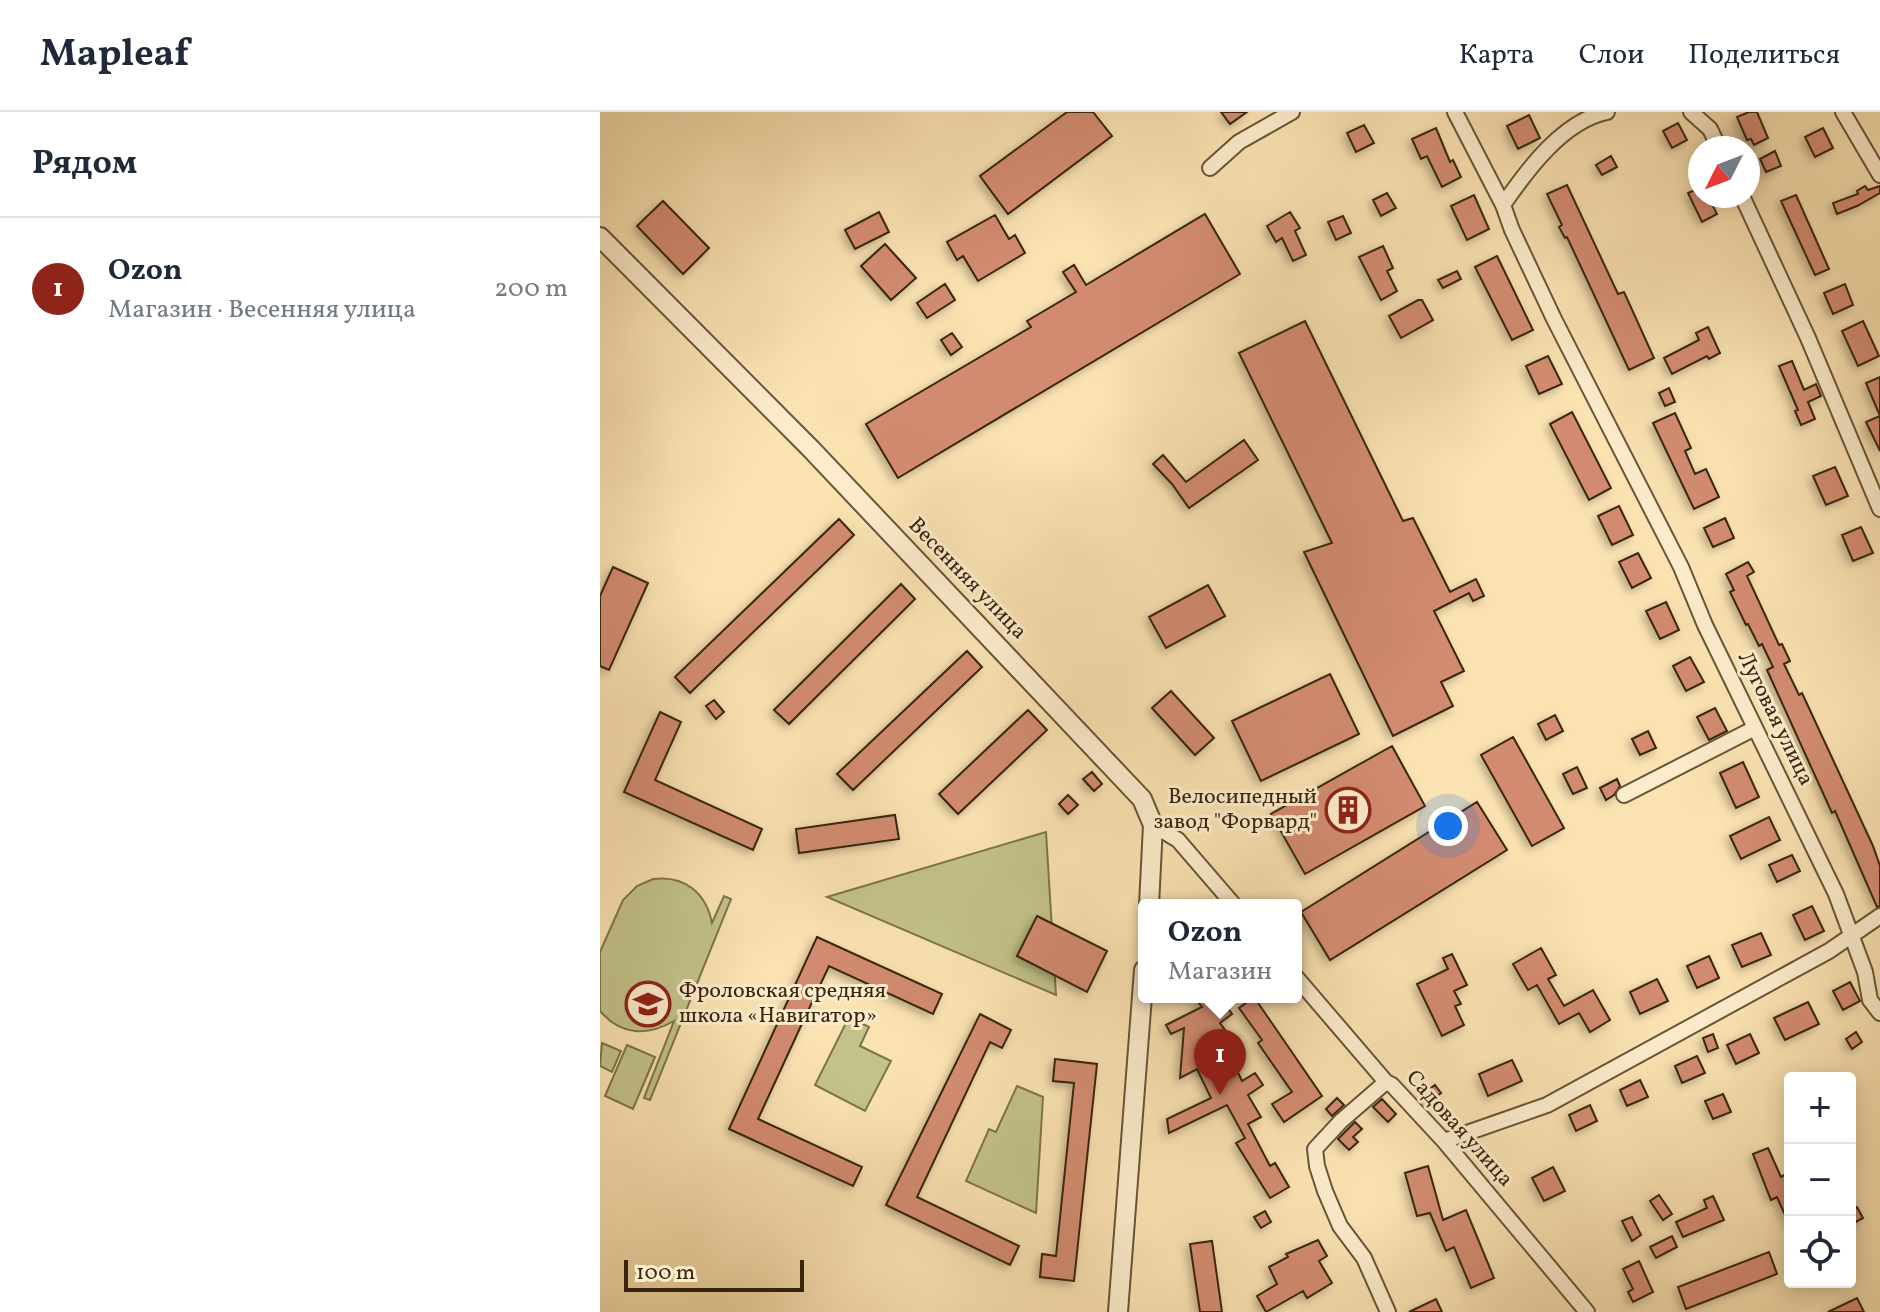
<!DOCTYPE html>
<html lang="ru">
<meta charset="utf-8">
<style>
body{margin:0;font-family:Vollkorn,serif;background:#f6f6f7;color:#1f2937}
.controls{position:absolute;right:24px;bottom:24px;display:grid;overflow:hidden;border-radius:8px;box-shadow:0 4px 20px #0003}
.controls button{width:72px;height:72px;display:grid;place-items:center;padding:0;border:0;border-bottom:2px solid #e0e1e3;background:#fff;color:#1f2937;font:40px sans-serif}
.compass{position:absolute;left:1088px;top:24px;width:72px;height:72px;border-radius:50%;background:#fff;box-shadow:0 4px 20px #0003;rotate:228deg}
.scale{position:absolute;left:24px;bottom:20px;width:180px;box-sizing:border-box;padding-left:8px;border:4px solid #38250e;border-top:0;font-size:22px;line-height:28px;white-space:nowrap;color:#38250e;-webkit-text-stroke:6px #fceccc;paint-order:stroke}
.you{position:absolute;left:848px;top:714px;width:28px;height:28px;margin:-20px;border:6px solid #fff;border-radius:50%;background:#1a73e8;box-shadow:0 0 0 12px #1a73e833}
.badge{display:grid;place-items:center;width:52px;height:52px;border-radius:50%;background:#8f2418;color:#fff;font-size:26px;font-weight:700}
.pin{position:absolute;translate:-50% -66px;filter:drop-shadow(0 2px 4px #0008)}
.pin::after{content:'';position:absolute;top:42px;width:28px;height:24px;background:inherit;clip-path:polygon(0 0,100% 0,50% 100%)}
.popup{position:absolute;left:538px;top:787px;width:164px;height:104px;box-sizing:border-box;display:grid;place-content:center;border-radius:8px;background:#fff;filter:drop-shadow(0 2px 6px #0005);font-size:26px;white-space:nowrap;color:#747a83}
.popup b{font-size:30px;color:#1f2937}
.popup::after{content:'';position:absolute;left:50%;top:100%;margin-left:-16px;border:16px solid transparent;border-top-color:#fff}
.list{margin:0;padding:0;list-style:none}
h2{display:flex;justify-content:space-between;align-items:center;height:104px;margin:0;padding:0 32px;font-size:34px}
h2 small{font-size:26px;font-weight:400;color:#747a83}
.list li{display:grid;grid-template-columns:52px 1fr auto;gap:24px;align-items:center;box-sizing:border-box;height:144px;padding:0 32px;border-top:2px solid #e0e1e3}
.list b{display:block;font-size:30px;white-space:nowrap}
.list p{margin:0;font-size:26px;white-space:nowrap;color:#747a83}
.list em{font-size:26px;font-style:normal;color:#747a83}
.icon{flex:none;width:44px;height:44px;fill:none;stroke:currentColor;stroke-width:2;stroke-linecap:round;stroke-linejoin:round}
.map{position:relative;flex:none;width:1280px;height:1200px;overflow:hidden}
header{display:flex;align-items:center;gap:48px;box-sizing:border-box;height:112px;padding:0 40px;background:#fff;border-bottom:2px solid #e0e1e3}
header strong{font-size:38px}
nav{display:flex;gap:44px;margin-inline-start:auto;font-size:28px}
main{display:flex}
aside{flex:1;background:#fff}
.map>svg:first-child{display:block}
</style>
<header>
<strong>Mapleaf</strong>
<nav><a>Карта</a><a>Слои</a><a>Поделиться</a></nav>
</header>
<main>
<aside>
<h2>Рядом<small></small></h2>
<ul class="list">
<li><span class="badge">1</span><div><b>Ozon</b><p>Магазин · Весенняя улица</p></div><em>200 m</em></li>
</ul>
</aside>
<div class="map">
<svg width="1280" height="1200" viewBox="0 0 1280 1200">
<defs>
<filter id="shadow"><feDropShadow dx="-3.5" dy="3.5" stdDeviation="4" flood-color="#0004"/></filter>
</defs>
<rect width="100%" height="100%" fill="#fae2b1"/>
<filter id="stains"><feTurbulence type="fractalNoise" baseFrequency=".0025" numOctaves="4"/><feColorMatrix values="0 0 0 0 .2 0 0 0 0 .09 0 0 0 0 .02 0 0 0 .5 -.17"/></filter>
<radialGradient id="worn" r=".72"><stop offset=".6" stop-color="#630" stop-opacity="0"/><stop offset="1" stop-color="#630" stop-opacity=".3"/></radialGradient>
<!-- green -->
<path fill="#c2c289" stroke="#7d744c" stroke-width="2" d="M446 720 456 883 227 785Z
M53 767C85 763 106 781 112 811L124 784 131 787 50 988 44 986 74 909C48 924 21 924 0 899V840L23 788 37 774Z
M249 905 269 915 260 934 291 949 265 999 215 973Z
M2 931 21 939 12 960 0 954Z
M27 933 55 945 33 997 5 984Z
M417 974 443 985 436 1101 366 1069 389 1017 396 1020Z"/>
<!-- building -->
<path fill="#d28b70" stroke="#38250e" stroke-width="2" filter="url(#shadow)" d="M467 0H493L512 24 408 102 380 64Z
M621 0H647L630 12Z
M1149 0H1157L1168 26 1154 33 1151 27 1147 28 1137 5Z
M929 3 940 26 918 37 907 14Z
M1078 11 1087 28 1072 36 1063 19Z
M764 13 774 31 756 40 747 21Z
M836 16 850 50 853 48 861 65 842 75 827 44 821 47 812 27Z
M1223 16 1233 36 1215 45 1205 25Z
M1175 39 1181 54 1166 60 1160 47Z
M1011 44 1017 55 1002 63 996 53Z
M967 73 1018 182 1024 180 1054 246 1029 258 967 125 965 126 959 115 962 113 947 82Z
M1265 74 1268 78 1280 74V81L1257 94 1237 102 1233 91 1258 82 1257 79Z
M1100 76V84H1108L1117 102 1102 110 1088 81Z
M787 81 796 96 781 104 773 88Z
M874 83 889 117 867 128 851 94Z
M1196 83 1229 157 1215 163 1181 89Z
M63 89 109 136 83 162 37 114Z
M279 100 289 120 255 137 245 118Z
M690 100 700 116 695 119 706 143 693 149 682 126 676 130 667 114Z
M605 102 640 162 298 366 266 312 431 215 427 209 476 180 463 160 474 153 486 173Z
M395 103 409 127 415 123 425 141 378 169 363 144 357 148 347 130Z
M743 104 751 121 736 128 728 110Z
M285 132 316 166 291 188 261 154Z
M783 134 793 156 787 159 797 179 781 188 759 145Z
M897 144 933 218 912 228 875 155Z
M857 159 861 167 843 176 838 168Z
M345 172 355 188 327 206 317 191Z
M1245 172 1253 193 1233 202 1224 181Z
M818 188H822L833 208 801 226 789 204Z
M705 209 803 409 813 406 850 480 876 467 884 484 873 489 869 481 834 499 864 559 841 570 853 594 793 624 704 440 732 431 639 241Z
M1263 209 1279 244 1258 254 1242 219Z
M1108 215 1120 241 1109 247 1107 244 1072 262 1064 246 1099 228 1096 221Z
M352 221 362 235 351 243 341 228Z
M948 244 962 272 939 282 926 254Z
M1192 249 1204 278 1216 272 1221 284 1208 290 1215 307 1201 313 1195 299 1198 298 1179 254Z
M1280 265V339L1266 310 1280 304 1266 271Z
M1069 276 1075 290 1065 294 1059 281Z
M972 300 1011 376 989 388 950 312Z
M1075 301 1091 336 1085 339 1095 362 1106 357 1119 385 1094 397 1053 311Z
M644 328 658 348 589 396 572 372 553 352 563 343 586 370Z
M1235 355 1248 384 1226 393 1213 364Z
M1019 394 1033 423 1012 433 998 404Z
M1125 406 1134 426 1113 435 1104 416Z
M239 407 254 423 90 581 75 565Z
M1261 415 1273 441 1253 449 1242 423Z
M1038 441 1051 466 1032 476 1019 450Z
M1148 450 1154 460 1147 464 1179 533 1182 532 1190 549 1184 552 1199 583 1202 581 1273 734 1280 754V794L1277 795 1235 699 1232 701 1167 558 1173 555 1162 532 1159 534 1148 512 1146 513 1130 480 1134 478 1126 462Z
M13 455 48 471 9 558 0 554V484Z
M301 472 315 487 189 612 174 598Z
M608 473 625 504 566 536 549 505Z
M1066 490 1079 518 1060 527 1046 499Z
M367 539 382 555 253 678 237 662Z
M1090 545 1104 570 1086 579 1073 554Z
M730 562 759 622 661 669 632 609Z
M571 579 614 626 595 643 552 596Z
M114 588 124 600 116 607 106 594Z
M1115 596 1127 619 1109 628 1097 605Z
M428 598 447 618 358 702 339 682Z
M60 600 81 610 55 668 162 717 153 738 24 680Z
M955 603 963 619 946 628 938 612Z
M1048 619 1056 636 1040 643 1032 627Z
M913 625 964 716 932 734 881 643Z
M792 634 825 694 705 762 671 702Z
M1143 650 1159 685 1136 696 1120 661Z
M977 655 987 676 973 682 963 662Z
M492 660 502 672 494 679 483 667Z
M1017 667 1020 674 1014 683 1006 688 1000 676Z
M468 683 478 693 468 702 459 692Z
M877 690 907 738 730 848 701 800Z
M295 703 299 727 199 741 196 717Z
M1169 705 1180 728 1141 747 1130 724Z
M1192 743 1200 759 1177 770 1169 753Z
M1212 794 1224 819 1205 828 1193 803Z
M437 804 507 839 487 880 417 844Z
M1161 821 1171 843 1142 855 1132 833Z
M217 825 342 882 333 902 229 854 200 916 158 1007 262 1055 253 1074 129 1017Z
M941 836 956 863 948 867 964 894 993 878 1010 908 990 920 979 901 959 912 937 873 928 878 913 852Z
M852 842 867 873 854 879 861 892 855 894 864 913 842 924 817 872 848 857 843 846Z
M1109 844 1119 866 1097 876 1087 854Z
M1057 867 1068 889 1040 902 1030 880Z
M1250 870 1260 889 1243 898 1233 879Z
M594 885H620L632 902 620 911 636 933 628 939 642 969 655 961 663 973 648 983 661 1005 648 1012 670 1054 675 1051 689 1075 670 1086 636 1031 645 1026 627 993 569 1021 567 1007 611 986 597 957 580 966 584 916 571 922 566 913 602 895Z
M654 885 722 984 684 1010 672 992 692 980 658 931 662 928 639 896Z
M1208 890 1219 912 1185 928 1174 906Z
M380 902 411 918 402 936 390 930 317 1085 419 1134 410 1153 286 1093Z
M1256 920 1262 930 1252 937 1246 927Z
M1113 922 1118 936 1108 940 1103 926Z
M1150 922 1159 941 1136 952 1127 933Z
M1097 944 1105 961 1082 971 1075 954Z
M455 947 497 952 474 1169 440 1165 442 1142 456 1144 474 971 453 969Z
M912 948 922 969 888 984 879 962Z
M1040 968 1048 985 1027 994 1020 978Z
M835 973 841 981 829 990 823 982Z
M1123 982 1131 1000 1113 1007 1105 989Z
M737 986 744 993 732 1004 726 997Z
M782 987 796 1002 788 1010 773 995Z
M990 993 997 1009 976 1019 969 1003Z
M755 1010 762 1017 753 1025 758 1030 749 1038 738 1027Z
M1168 1036 1181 1065 1184 1063 1190 1077V1114L1177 1085 1171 1088 1153 1042Z
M828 1054 843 1108 866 1098 894 1166 871 1176 854 1135 846 1139 830 1101 817 1104 805 1061Z
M953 1055 965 1079 944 1089 932 1066Z
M1059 1083 1072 1102 1063 1108 1050 1089Z
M1113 1084 1124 1108 1083 1125 1076 1110 1107 1096 1104 1088Z
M1257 1095 1263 1106 1250 1113V1099Z
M665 1099 671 1110 661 1116 654 1105Z
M1032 1105 1041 1123 1032 1129 1022 1109Z
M1072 1124 1077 1135 1056 1146 1050 1135Z
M718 1128 727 1144 719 1149 732 1171 707 1186 703 1179 666 1200 657 1184 677 1172 669 1155 688 1145 686 1142Z
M612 1129 622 1200H600L590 1132Z
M1169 1140 1177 1162 1086 1197 1078 1175Z
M1039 1149 1053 1180 1033 1190 1028 1180 1033 1177 1023 1157Z
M1257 1186 1264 1200H1228Z
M836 1187 842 1200H809Z"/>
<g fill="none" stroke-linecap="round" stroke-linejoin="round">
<!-- minor casing -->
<g stroke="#685437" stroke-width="18">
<path id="minor" d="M855 0 903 93 912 118 954 207 1081 455 1105 513 1236 782 1265 860 1270 888 1280 901
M1091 0 1110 17 1119 36
M1243 0 1280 63
M610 56 639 30 692 0
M1142 84 1208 226 1280 397
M903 93C927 58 963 9 1007 0
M1024 683 1155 616
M553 713 578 728 634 793
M696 865 786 970 792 973 844 1029 987 1200
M786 970 741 1009 715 1037 717 1054 725 1079 740 1114 764 1146 788 1200
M844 1029 947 993 1229 839 1280 804"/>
</g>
<!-- tertiary casing -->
<g stroke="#685437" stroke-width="22">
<path id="tertiary" d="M0 125 211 337 542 687 553 713 549 793
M518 1200 544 858"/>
</g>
<!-- minor -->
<use href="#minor" stroke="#fceccc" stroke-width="14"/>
<!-- tertiary -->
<use href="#tertiary" stroke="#fceccc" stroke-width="18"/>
</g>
<!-- icons -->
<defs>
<g id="building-ring" transform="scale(2.3)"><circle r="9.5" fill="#fceccc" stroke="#8f2418" stroke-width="1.5"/><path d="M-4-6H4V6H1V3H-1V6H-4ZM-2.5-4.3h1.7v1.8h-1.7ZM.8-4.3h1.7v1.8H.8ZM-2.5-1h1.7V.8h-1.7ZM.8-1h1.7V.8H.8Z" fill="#8f2418"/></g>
<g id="school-ring" transform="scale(2.3)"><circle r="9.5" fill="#fceccc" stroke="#8f2418" stroke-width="1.5"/><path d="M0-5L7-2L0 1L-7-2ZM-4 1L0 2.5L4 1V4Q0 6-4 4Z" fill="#8f2418"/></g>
</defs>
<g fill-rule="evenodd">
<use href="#building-ring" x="748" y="698"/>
<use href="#school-ring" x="48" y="892"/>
</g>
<g text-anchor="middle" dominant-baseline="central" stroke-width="6" stroke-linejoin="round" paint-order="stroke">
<!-- street labels -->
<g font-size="22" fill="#38250e" stroke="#fceccc">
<text transform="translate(367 467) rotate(46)">Весенняя улица</text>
<text transform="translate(1175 607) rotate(64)">Луговая улица</text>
<text transform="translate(859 1017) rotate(48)">Садовая улица</text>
</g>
<!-- poi labels -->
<g font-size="22" fill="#38250e" stroke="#fceccc" text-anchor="end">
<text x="717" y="685">Велосипедный<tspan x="717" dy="25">завод "Форвард"</tspan></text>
<text x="79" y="879" text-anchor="start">Фроловская средняя<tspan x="79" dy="25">школа «Навигатор»</tspan></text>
</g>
</g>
<rect width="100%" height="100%" filter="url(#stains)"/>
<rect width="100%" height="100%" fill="url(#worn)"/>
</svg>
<div class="controls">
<button>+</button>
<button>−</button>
<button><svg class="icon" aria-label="locate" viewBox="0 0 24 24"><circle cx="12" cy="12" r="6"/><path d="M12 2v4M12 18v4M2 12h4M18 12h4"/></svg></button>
</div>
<svg class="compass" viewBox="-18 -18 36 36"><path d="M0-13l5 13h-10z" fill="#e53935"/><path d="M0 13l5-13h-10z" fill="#747a83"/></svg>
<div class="scale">100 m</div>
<div class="you"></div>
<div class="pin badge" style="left:620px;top:983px">1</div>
<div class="popup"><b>Ozon</b>Магазин</div>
</div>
</main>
